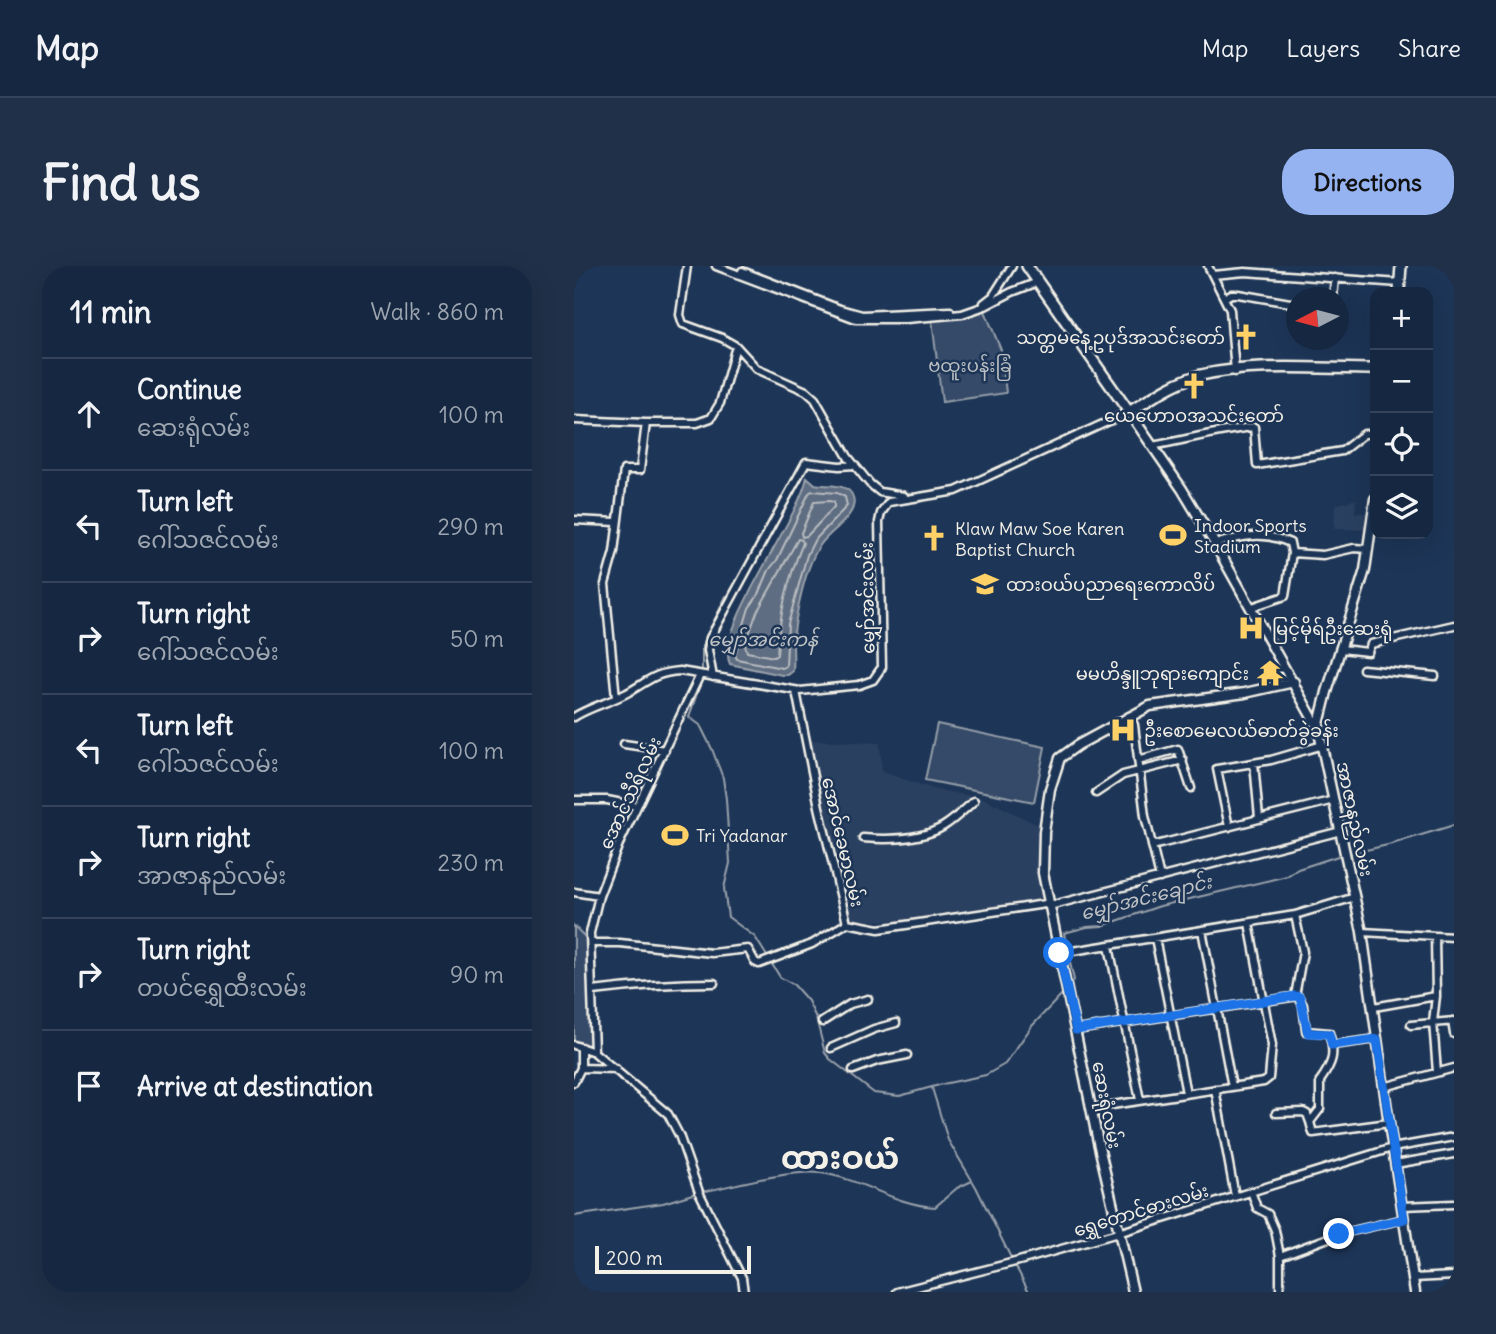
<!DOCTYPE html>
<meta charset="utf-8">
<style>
body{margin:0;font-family:Delius,"Noto Sans Myanmar",sans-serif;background:#1f3048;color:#f1f3f6}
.controls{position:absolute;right:21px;top:21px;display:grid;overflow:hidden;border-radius:14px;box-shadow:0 7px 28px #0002}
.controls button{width:63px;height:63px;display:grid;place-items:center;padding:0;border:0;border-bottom:2px solid #35445a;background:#162841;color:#f1f3f6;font:35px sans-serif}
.compass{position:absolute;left:712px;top:21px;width:63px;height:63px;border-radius:50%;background:#162841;box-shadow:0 7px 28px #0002;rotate:264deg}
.scale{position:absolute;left:21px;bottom:18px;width:156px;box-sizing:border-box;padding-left:7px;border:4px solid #f4f1e8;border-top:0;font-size:19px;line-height:24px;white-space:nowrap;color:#f4f1e8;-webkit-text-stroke:5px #1d3557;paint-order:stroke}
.stop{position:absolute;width:21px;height:21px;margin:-16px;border:5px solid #1a73e8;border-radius:50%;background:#fff}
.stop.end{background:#1a73e8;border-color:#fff;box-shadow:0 2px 7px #0008}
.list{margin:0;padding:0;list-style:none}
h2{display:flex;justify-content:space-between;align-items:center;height:91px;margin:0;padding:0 28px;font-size:30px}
h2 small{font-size:23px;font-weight:400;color:#9ea6b1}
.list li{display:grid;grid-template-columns:46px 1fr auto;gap:21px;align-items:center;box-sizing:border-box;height:112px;padding:0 28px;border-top:2px solid #35445a}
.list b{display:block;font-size:26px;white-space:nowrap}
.list p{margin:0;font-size:23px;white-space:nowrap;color:#9ea6b1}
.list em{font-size:23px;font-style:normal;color:#9ea6b1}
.icon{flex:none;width:38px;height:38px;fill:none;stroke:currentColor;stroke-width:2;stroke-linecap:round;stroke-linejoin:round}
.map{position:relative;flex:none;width:880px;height:1026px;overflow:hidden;border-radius:28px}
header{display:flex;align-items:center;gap:42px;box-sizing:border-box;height:98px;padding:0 35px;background:#162841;border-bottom:2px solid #35445a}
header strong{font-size:33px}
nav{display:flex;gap:38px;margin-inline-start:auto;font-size:24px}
.intro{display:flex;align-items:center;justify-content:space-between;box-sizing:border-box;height:168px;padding:0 42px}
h1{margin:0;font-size:49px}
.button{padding:18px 32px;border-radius:28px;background:#95b2f1;color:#111;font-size:24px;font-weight:700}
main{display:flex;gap:42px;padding:0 42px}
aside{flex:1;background:#162841;border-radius:28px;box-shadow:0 7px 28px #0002}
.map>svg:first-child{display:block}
</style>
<header>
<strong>Map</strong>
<nav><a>Map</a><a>Layers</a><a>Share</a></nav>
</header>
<div class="intro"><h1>Find us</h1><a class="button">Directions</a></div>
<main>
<aside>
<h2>11 min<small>Walk · 860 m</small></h2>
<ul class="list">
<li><svg class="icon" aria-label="ahead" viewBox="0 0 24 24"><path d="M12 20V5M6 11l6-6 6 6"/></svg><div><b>Continue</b><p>ဆေးရုံလမ်း</p></div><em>100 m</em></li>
<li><svg class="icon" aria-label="left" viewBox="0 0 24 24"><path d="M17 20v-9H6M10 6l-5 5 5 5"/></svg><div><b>Turn left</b><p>ဂေါ်သဇင်လမ်း</p></div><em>290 m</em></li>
<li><svg class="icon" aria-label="right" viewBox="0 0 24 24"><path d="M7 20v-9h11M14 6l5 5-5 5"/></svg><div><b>Turn right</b><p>ဂေါ်သဇင်လမ်း</p></div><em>50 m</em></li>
<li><svg class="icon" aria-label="left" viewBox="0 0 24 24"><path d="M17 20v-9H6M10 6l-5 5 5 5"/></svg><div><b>Turn left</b><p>ဂေါ်သဇင်လမ်း</p></div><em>100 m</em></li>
<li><svg class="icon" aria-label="right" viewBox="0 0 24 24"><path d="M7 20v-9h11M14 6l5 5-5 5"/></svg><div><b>Turn right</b><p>အာဇာနည်လမ်း</p></div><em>230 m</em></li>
<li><svg class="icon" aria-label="right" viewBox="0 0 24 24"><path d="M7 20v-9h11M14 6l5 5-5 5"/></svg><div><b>Turn right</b><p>တပင်ရွှေထီးလမ်း</p></div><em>90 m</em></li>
<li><svg class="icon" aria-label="arrive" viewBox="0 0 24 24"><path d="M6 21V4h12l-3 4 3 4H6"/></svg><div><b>Arrive at destination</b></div></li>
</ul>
</aside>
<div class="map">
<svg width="880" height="1026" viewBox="0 0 880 1026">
<rect width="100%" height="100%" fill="#1d3557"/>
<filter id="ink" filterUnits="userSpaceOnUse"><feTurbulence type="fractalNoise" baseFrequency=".0143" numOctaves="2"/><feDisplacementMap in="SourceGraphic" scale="14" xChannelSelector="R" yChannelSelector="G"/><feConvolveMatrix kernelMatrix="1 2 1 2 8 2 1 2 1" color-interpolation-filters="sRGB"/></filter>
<g filter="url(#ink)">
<!-- built -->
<path fill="#2a4060" d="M782 233 781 247H798L795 264 760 263 761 239Z
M235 474 306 477 308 506 359 523 409 532 466 560 467 611 471 634 365 654 277 655 258 587Z"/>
<!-- green -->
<path fill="#354a67" stroke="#949ea8" stroke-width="2" d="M411 45 427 84 432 127 368 136 358 54Z
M363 458 471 481 460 536 351 514Z
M0 660 14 674 17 782 0 777Z"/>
<!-- water -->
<path fill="#5e6d82" stroke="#9aa2ab" stroke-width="2" d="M233 211 241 218C252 221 275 216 279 231 285 249 256 265 247 278 231 299 221 351 219 377 219 386 220 395 219 405L214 409H208L156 398C139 366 226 252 233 211Z"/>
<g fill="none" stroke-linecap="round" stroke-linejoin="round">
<!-- shore -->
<path stroke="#b8bcbf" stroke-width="2" d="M238 225 263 227 271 231 273 240 240 275 233 289 214 358 212 400 208 402 163 393 161 389 175 342 185 328 195 304 203 294 235 227Z
M255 235 260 236V241L233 270 228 271 227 267 240 236Z
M224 273 228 274 229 277C214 312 205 351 203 389L200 391 173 386 171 379 183 346Z"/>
<!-- stream -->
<path stroke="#9aa2ab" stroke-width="2" d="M128 407V380L152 330
M128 413 115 451 126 459 138 483 149 512 152 533 156 597 150 622 154 651 181 671 206 711 220 719 234 735 242 752 251 787 256 793 300 827 325 830 369 818 412 809 431 798 458 760 490 726
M779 587 818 578 880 559
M493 683 490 667 513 661 528 660 586 640 713 610 724 603 767 589
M494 688 500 714 496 720
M358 822 374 874 402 921 438 994
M128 926C157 920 219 903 246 907 287 912 320 939 361 941L383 922 398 915
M0 950 89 937 122 927
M441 999 455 1026"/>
<!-- minor casing -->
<g stroke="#f4f1e8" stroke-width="11">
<path id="minor" d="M113 0 106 49 109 58 148 72 162 80 183 103 232 125 241 133 274 191 296 218 306 226 330 230
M142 0 282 53H332L388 48 411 40 438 26 464 16
M634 0 656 44 661 106
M168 5 266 43 288 49 376 45
M639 9 671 6 826 17
M652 31 657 28H664L722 38
M759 32 761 12
M410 37 419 30 438 0
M0 154 72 157
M578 180C612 174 646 164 680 161L683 199 768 185 790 168H801
M0 254 43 256
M641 278C667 270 691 265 716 277L718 287 749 289 780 282 794 283
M678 341 711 330 718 287
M767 383 794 386 797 378 880 359
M789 403 861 410
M139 411 134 384 136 372 232 196 265 200 281 199
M222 425 245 541 273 657 305 663 471 638 475 640 767 565
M42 432 31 318 40 286 50 204H66L72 157H123L137 152 146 137 162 80
M555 450 560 459 571 550 586 612
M0 451C16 441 34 437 51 428 74 416 78 407 106 405L226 425 285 419 299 414 308 401 305 256 307 247 315 236 382 225 555 146
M50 478 91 484
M564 494 604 483 617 522
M680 497 685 552
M522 527 549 509 609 494
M0 534H33L63 540
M655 561 643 503 697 494 749 479
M289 572C315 574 348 574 370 560 381 553 391 543 400 535
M578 580 760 534
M0 626 25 630
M721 649 729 686 721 730
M628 664 658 821
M788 666 880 671
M861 670 862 730 859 756 863 806
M581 672 612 827
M17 677H46L138 687 174 683 181 696 185 698 238 678 273 657
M535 680 566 834
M486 687 721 649 781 631
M19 725C59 720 99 717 140 717
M800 741 862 730
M878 755 880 768
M248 756 276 738 294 733
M837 759 880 755
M502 764 724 730 729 739 732 765 755 767C762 789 758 798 746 815V843L736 856 739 867 815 857
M0 779 20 786 94 848 105 869 125 926 168 1012 170 1026
M758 779 803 773
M257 782 300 763 322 757
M20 786 16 667 25 630 45 578 126 409
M7 802V781
M279 804 303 795 333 789
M0 816 7 802 42 803
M810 821 880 802
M641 823 661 930
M518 842 690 816 695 812 698 779 675 657
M702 847 729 846 733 848 736 856
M821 898 880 888
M677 925 683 942 694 948 701 964 706 990V1026
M828 940 880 938
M706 990 765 968 830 953
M839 1012 880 1010
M323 1026 445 995 544 967 818 882 880 871"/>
</g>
<!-- major casing -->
<g stroke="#f4f1e8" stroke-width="13">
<path id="major" d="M555 146 608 223 641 278 744 462 788 666 815 857 841 1026
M744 462 753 426 791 304 801 233
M559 1026 524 876 469 607 470 566 476 523 486 492 504 479 576 440 671 427 720 416"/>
</g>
<!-- highway casing -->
<g stroke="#f4f1e8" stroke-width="14">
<path id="highway" d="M453 0 555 146C578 132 601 115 627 109 683 97 745 103 801 103
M825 26 827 0"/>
</g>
<!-- minor -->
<use href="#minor" stroke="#1d3557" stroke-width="6"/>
<!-- major -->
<use href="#major" stroke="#1d3557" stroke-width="8"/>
<!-- highway -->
<use href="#highway" stroke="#1d3557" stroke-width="9"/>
</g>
</g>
<g fill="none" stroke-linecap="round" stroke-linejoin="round" filter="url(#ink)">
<!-- route -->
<path stroke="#1a73e8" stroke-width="9" d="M485 687 502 764 721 730 726 731 734 767 755 768 758 779 803 773 830 953 765 968"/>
</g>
<!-- icons -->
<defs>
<g id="church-bare" transform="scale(2.1)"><path d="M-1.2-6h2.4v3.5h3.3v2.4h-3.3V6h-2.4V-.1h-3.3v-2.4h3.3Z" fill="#ffd166" stroke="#1d3557" stroke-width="2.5" paint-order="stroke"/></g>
<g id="stadium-bare" transform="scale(2.1)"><path d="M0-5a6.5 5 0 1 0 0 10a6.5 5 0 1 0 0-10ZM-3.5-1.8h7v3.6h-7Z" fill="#ffd166" stroke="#1d3557" stroke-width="2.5" paint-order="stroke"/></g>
<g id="university-bare" transform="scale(2.1)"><path d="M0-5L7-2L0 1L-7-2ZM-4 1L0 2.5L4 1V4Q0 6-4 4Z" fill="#ffd166" stroke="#1d3557" stroke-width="2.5" paint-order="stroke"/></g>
<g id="hospital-bare" transform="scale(2.1)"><path d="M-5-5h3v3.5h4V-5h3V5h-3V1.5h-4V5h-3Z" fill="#ffd166" stroke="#1d3557" stroke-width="2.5" paint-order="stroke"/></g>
<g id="temple-bare" transform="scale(2.1)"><path d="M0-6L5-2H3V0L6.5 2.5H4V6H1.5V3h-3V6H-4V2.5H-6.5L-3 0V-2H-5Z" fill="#ffd166" stroke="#1d3557" stroke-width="2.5" paint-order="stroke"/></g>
</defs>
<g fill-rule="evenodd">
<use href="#church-bare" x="672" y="71"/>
<use href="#church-bare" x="620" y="120"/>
<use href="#stadium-bare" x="599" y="269"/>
<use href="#church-bare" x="360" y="272"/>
<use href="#university-bare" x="411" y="318"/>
<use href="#hospital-bare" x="677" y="362"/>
<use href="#temple-bare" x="696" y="407"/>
<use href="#hospital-bare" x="549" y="464"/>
<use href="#stadium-bare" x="101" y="569"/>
</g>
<g text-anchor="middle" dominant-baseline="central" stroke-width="5" stroke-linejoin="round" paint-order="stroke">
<!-- poi labels -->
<g font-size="18" fill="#f4f1e8" stroke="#1d3557" text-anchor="start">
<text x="651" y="71" text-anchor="end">သတ္တမနေ့ဥပုဒ်အသင်းတော်</text>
<text x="620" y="149" text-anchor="middle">ယေဟောဝအသင်းတော်</text>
<text x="620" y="259">Indoor Sports<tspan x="620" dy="21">Stadium</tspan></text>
<text x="381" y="262">Klaw Maw Soe Karen<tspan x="381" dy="21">Baptist Church</tspan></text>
<text x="432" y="318">ထားဝယ်ပညာရေးကောလိပ်</text>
<text x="698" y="362">မြင့်မိုရ်ဦးဆေးရုံ</text>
<text x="675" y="407" text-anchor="end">မမဟိန္ဒူဘုရားကျောင်း</text>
<text x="570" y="464">ဦးစောမေလယ်ဓာတ်ခွဲခန်း</text>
<text x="122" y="569">Tri Yadanar</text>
</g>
<!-- park labels -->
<g font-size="18" fill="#bbbfc1" stroke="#1d3557">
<text x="396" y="99">ဗထူးပန်းခြံ</text>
</g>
<!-- street labels -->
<g font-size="18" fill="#f4f1e8" stroke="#1d3557">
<text transform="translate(293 332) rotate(-91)">မျှော်အင်းလမ်း</text>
<text transform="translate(56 527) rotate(-65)">အောင်သီရိလမ်း</text>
<text transform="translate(781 553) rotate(78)">အာဇာနည်လမ်း</text>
<text transform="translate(269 576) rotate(77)">အောင်ခေမာလမ်း</text>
<text transform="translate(533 839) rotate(79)">ဆေးရုံလမ်း</text>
<text transform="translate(567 944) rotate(-17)">ရွှေတောင်ဓားလမ်း</text>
</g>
<!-- water labels -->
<g font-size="19" font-style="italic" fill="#c0c3c4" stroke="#1d3557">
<text x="189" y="373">မျှော်အင်းကန်</text>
<text transform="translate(572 631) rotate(-14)">မျှော်အင်းချောင်း</text>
</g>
<!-- town labels -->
<g font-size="32" font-weight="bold" fill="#f4f1e8" stroke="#1d3557">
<text x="266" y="891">ထားဝယ်</text>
</g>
</g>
</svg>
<div class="controls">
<button>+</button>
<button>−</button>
<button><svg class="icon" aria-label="locate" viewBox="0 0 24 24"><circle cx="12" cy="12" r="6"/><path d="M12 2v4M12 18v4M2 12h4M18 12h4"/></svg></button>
<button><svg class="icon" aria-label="layers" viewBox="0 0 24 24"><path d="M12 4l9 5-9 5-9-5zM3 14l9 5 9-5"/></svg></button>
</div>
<svg class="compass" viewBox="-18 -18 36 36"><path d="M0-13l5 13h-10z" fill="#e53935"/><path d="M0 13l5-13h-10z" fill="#9ea6b1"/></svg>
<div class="scale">200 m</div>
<div class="stop" style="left:485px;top:687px"></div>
<div class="stop end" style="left:765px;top:968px"></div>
</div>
</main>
